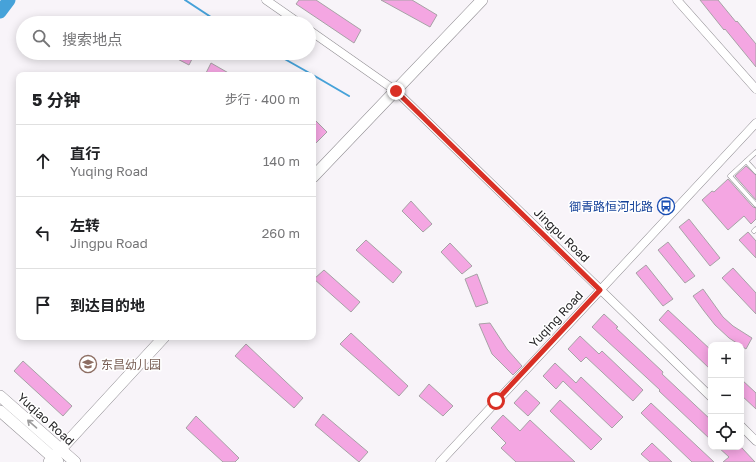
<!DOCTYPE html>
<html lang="zh">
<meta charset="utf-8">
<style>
body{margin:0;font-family:"Golos Text","Noto Sans SC",sans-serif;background:#f2f2f2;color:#202124}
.controls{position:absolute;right:12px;bottom:12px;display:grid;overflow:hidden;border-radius:8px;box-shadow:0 2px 10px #0003}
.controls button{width:36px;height:36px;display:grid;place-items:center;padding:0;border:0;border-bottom:1px solid #e0e0e0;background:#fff;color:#202124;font:20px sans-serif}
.stop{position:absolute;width:12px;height:12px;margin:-9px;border:3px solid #d93025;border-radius:50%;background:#fff}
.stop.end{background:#d93025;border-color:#fff;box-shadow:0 1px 4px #0008}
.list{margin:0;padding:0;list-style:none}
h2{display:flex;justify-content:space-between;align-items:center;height:52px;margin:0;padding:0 16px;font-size:17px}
h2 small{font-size:13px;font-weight:400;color:#757577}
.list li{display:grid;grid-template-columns:26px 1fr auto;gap:12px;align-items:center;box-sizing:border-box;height:72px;padding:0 16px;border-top:1px solid #e0e0e0}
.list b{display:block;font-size:15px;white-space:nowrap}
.list p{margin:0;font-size:13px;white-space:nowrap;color:#757577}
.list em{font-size:13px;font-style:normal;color:#757577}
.icon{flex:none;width:22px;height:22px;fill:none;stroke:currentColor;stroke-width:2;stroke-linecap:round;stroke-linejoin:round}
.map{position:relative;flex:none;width:756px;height:462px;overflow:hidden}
.search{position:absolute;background:#fff;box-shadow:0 2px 10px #0003;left:16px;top:16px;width:300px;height:44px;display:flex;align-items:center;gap:10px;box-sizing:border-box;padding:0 14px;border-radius:22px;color:#757577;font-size:15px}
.panel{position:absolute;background:#fff;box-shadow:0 2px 10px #0003;left:16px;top:72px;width:300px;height:268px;border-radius:8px}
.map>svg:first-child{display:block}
</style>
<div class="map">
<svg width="756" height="462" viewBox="0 0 756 462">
<rect width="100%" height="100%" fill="#f8f4f9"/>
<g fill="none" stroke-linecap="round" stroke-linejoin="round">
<!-- stream -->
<path stroke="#46a2d9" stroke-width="2" d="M185 0 220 23
M274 53 313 75
M313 75 349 96"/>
<!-- river -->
<path stroke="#46a2d9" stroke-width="13" d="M0 12 9 0"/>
</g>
<!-- building -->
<path fill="#f4a6e2" stroke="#a7a2a6" d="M299 0H316L361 30 354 43 296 4Z
M381 0H412L437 15 430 27Z
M700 0H718L736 22 737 21 756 44V67L725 29 724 30Z
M166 53H195L189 65Z
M211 63 232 75H205Z
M313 118 327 132 313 146Z
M746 166 756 175V200L735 176Z
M728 179 753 207 756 208V219L751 224 744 216 728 230 702 200 712 191 714 192Z
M411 201 432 224 423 232 402 211Z
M689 219 720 258 710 266 679 227Z
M748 232 756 241V258L739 240Z
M366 240 402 272 393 283 356 250Z
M668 242 695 276 685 283 658 250Z
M450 243 472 266 462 274 441 252Z
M646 265 673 299 663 306 636 273Z
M733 268 756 293V314L722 278Z
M324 270 360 302 351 312 314 279Z
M477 274 488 303 476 307 465 279Z
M703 289 723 317 733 326 752 338 746 349 729 338 715 325 704 311 693 296Z
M668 310 711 350V370L659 320Z
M604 314 618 327 616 328 663 372 662 374 711 420V440L659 391 660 390 592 327Z
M490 323 507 349 522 366 513 375 492 354 479 324Z
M351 333 408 386 399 396 340 344Z
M580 336 599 354 602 351 643 390 633 401 586 357 581 362 568 349Z
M246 344 303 398 294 408 235 356Z
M23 361 72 406 63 416 14 371Z
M555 363 576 383 581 377 623 417 612 428 563 381 556 389 543 376Z
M741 379 756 393V409L741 395Z
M429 384 453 406 443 416 419 396Z
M526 390 540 403 528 416 514 403Z
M560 400 602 439 591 450 550 411Z
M651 403 714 462H692L641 413Z
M323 414 368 452 359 462 315 425Z
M503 415 520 431 530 420 575 462H516L501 448 506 443 491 428Z
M196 416 239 458 235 462H223L186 428Z
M652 443 672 462H650L641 454Z
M718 447H741L755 462H723L729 457Z"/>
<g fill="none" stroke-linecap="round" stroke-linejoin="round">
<!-- lane casing -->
<g stroke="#918e93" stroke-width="5">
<path id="lane" d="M756 152 730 176 756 205
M746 161 756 172
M754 231 756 229"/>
</g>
<!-- street casing -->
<g stroke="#918e93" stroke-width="9">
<path id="street" d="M266 0 299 23
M677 0 756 89
M309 30 396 91 711 397
M741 426 756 441
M440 462 756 123"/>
</g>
<!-- secondary casing -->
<g stroke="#918e93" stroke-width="12">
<path id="secondary" d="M313 177 482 0
M0 396 75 462
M0 411 58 462
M49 462 164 337"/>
</g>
<!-- lane -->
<use href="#lane" stroke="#fff" stroke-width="4"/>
<!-- street -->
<use href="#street" stroke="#fff" stroke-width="8"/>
<!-- secondary -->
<use href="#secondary" stroke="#fff" stroke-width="11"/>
</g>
<!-- one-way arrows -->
<defs><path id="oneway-shaft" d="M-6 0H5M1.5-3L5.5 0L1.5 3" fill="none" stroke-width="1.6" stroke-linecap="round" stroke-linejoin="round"/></defs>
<use stroke="#9d9c9d" href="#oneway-shaft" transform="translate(32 424) rotate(-139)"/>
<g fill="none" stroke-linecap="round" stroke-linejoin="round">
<!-- route -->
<path stroke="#d93025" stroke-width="5" d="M396 91 600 290 496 401"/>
</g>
<!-- icons -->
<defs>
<g id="bus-ring" transform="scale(0.9)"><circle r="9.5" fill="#fff" stroke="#1a4fb4" stroke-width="1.5"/><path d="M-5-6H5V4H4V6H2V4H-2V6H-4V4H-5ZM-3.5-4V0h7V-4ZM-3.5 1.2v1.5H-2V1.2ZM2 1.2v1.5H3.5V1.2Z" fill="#1a4fb4"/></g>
<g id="school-ring" transform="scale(0.9)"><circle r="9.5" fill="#fff" stroke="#8d6e63" stroke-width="1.5"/><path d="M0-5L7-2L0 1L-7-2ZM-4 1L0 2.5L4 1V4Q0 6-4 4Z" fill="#8d6e63"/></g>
</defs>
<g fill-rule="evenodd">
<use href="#bus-ring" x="666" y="206"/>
<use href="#school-ring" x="88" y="364"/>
</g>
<g text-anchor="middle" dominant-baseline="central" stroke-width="3" stroke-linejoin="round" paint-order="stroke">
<!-- transit labels -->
<g font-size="12" fill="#164399" stroke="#fff" text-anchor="end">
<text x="653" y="206">御青路恒河北路</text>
</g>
<!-- street labels -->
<g font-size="12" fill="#252426" stroke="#fff">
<text transform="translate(562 235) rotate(44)">Jingpu Road</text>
<text transform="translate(556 319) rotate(-47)">Yuqing Road</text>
<text transform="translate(46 419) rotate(42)">Yuqiao Road</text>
</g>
<!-- education labels -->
<g font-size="12" fill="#785e54" stroke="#fff" text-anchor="start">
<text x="101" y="364">东昌幼儿园</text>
</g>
</g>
</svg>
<div class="controls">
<button>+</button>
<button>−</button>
<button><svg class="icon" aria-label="locate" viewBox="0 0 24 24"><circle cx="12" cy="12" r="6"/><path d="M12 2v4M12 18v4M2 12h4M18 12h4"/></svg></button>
</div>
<div class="stop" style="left:496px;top:401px"></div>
<div class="stop end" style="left:396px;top:91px"></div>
<div class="search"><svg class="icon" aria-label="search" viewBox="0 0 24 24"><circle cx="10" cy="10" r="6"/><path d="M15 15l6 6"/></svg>搜索地点</div>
<section class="panel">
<h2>5 分钟<small>步行 · 400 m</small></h2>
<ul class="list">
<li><svg class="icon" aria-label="ahead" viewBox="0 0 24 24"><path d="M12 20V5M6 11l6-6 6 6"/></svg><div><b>直行</b><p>Yuqing Road</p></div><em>140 m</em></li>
<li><svg class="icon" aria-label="left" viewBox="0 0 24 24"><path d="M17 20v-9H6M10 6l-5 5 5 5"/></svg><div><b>左转</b><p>Jingpu Road</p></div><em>260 m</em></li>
<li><svg class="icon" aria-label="arrive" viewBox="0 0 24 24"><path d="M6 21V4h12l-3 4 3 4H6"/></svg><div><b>到达目的地</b></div></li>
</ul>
</section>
</div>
